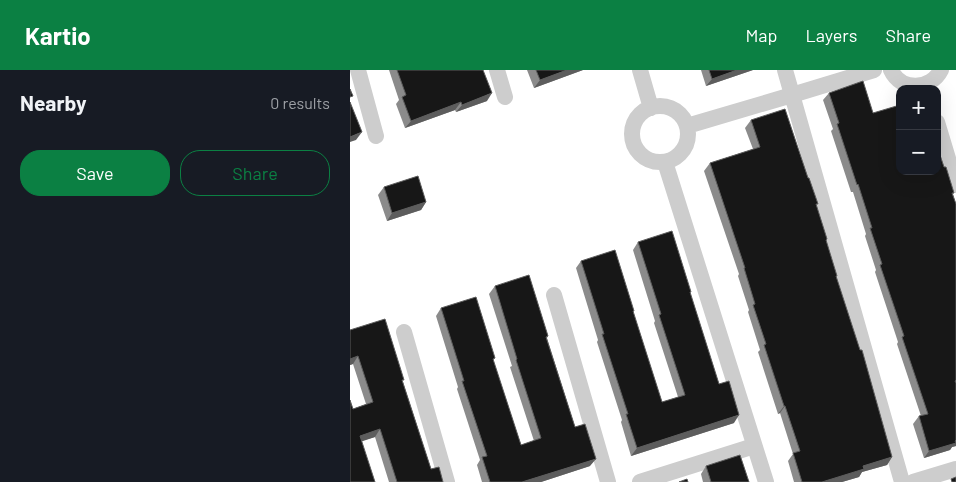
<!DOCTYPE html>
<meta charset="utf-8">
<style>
body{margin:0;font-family:Barlow,sans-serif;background:#20242c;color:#f1f3f6}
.controls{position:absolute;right:15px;top:15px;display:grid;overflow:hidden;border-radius:10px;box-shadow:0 5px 20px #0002}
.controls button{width:45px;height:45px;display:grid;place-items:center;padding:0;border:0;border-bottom:1px solid #363941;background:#171b24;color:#f1f3f6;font:25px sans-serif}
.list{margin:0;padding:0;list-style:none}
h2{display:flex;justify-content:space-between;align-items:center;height:65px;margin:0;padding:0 20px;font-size:21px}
h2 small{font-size:16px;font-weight:400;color:#9ea1a6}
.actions{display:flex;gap:10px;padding:15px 20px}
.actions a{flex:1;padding:11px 0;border:1px solid #0b8043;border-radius:20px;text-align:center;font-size:18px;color:#0b8043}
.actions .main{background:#0b8043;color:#fff}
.map{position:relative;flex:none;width:606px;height:412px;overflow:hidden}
header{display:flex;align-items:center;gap:30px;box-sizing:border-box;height:70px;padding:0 25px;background:#0b8043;color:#fff}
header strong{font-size:24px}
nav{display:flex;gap:28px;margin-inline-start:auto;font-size:18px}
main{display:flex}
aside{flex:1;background:#171b24}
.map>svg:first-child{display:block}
</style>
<header>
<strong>Kartio</strong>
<nav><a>Map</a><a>Layers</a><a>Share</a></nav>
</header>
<main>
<aside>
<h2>Nearby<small>0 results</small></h2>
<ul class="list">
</ul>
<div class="actions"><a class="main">Save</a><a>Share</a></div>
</aside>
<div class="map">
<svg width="606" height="412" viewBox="0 0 606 412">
<rect width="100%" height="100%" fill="#fff"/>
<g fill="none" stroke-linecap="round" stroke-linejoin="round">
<!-- street -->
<path stroke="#cdcdcd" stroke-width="16" d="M8 0 26 66
M147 0 155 27
M290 0 301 38
M435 0 552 412
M541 0C551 22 581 20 591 0
M282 64a28 28 0 1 1 56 0a28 28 0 1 1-56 0Z
M587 52 606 115
M337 56 442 25 524 0
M315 92 416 412
M204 225 258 412
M54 262 97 412
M290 412 404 376
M563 412 606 399"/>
</g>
<!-- wall -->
<path fill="#8b8b8b" d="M39 0H133L137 31 106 42 105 40 55 58 46 34 49 30Z
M177 0H233L184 18Z
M351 0H403L356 16Z
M479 23 523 43 594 97 604 123 603 124 606 134V376L602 377 600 380 574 388 563 354 569 346H571L547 274 548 272 525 202 526 200 515 166 516 164 503 122H501L481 61 483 59 473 30Z
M401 50 466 136 477 169 476 171 486 207 542 387 537 395 512 402 509 407 492 412H444L438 391 443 384 430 343 428 344 408 282 410 280 398 242 399 240 388 206 389 204 354 101 360 93 403 79 395 58Z
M34 117 76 132 71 140 37 151 28 125Z
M288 172 340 223 369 314 384 353 281 386 271 352 272 350 247 272 248 270 226 198 231 191 283 243 312 332 328 327 304 253 305 251 283 180Z
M145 216 198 266 197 268 225 357 240 396 191 412H132L127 395 130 390 107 319 108 317 86 246 91 238 145 288 143 290 171 375 184 371 160 297 162 296 139 224Z
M0 260 53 312 81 399 93 412H39L25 367 11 371 0 412 3 339 16 334 3 294 0 295Z
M356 396 399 412H353L351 404Z"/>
<!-- shaded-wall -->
<path fill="#5d5d5d" d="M217 0H233L184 18 190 10Z
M387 0H403L356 16 362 9Z
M142 23 137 31 106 42 112 35Z
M111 32 105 40 55 58 61 51Z
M12 62 6 70 0 72V67Z
M76 132 71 140 37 151 42 143Z
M8 286 3 294 0 295V289Z
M434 336H435L430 343 428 344Z
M389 345 384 353 281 386 287 378Z
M30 359 25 367 4 374 10 366Z
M606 370V376L602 377 600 380 574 388 579 381Z
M542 387 537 395 512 402 509 407 492 412H472L513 396Z
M246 389 240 396 191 412H172Z"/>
<!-- building -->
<path fill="#171717" stroke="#5d5d5d" d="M47 0H133L142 23 112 35 111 32 61 51 52 27 56 25Z
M186 0H217L190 10Z
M359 0H387L362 9Z
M513 11 523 43 550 35V101H587V76L594 97H596L604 123H602L606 134V310L605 311 606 313V370L605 371 606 373 579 381 569 346 578 344 552 267 554 266 530 195 532 194 520 158H522L508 114 507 115 487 54 489 53 479 23Z
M0 19 3 26 0 27Z
M0 32 12 62 0 67Z
M435 39 458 108H459L468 134H466L477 169 476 170 487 206H486L510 280H512L542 387 513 396 514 399 472 412H452L443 383 450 381 435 336H434L414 275 416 274 403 235 405 234 394 198H395L360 93 410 77 401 50Z
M68 106 76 132 42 143 34 117Z
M322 161 341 222H340L369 314 379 311 389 345 287 378 276 344H278L252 264H254L231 191 265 180 284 241H283L312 332 335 325 309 245 311 244 288 172Z
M179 205 198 266 196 267 225 357 235 354 246 389 172 412H140L132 387 137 386 112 311H114L91 238 126 227 145 288 143 289 171 375 191 368 166 290 167 289 145 216Z
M35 249 54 310H52L81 399 89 397 93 412H47L30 359 10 366 25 412H0V330L3 339 23 332 8 286 0 289V260Z
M390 385 399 412H361L356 396Z
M606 407V412H602L601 409Z
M337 409 338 412H329Z"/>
</svg>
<div class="controls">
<button>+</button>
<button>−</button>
</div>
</div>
</main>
